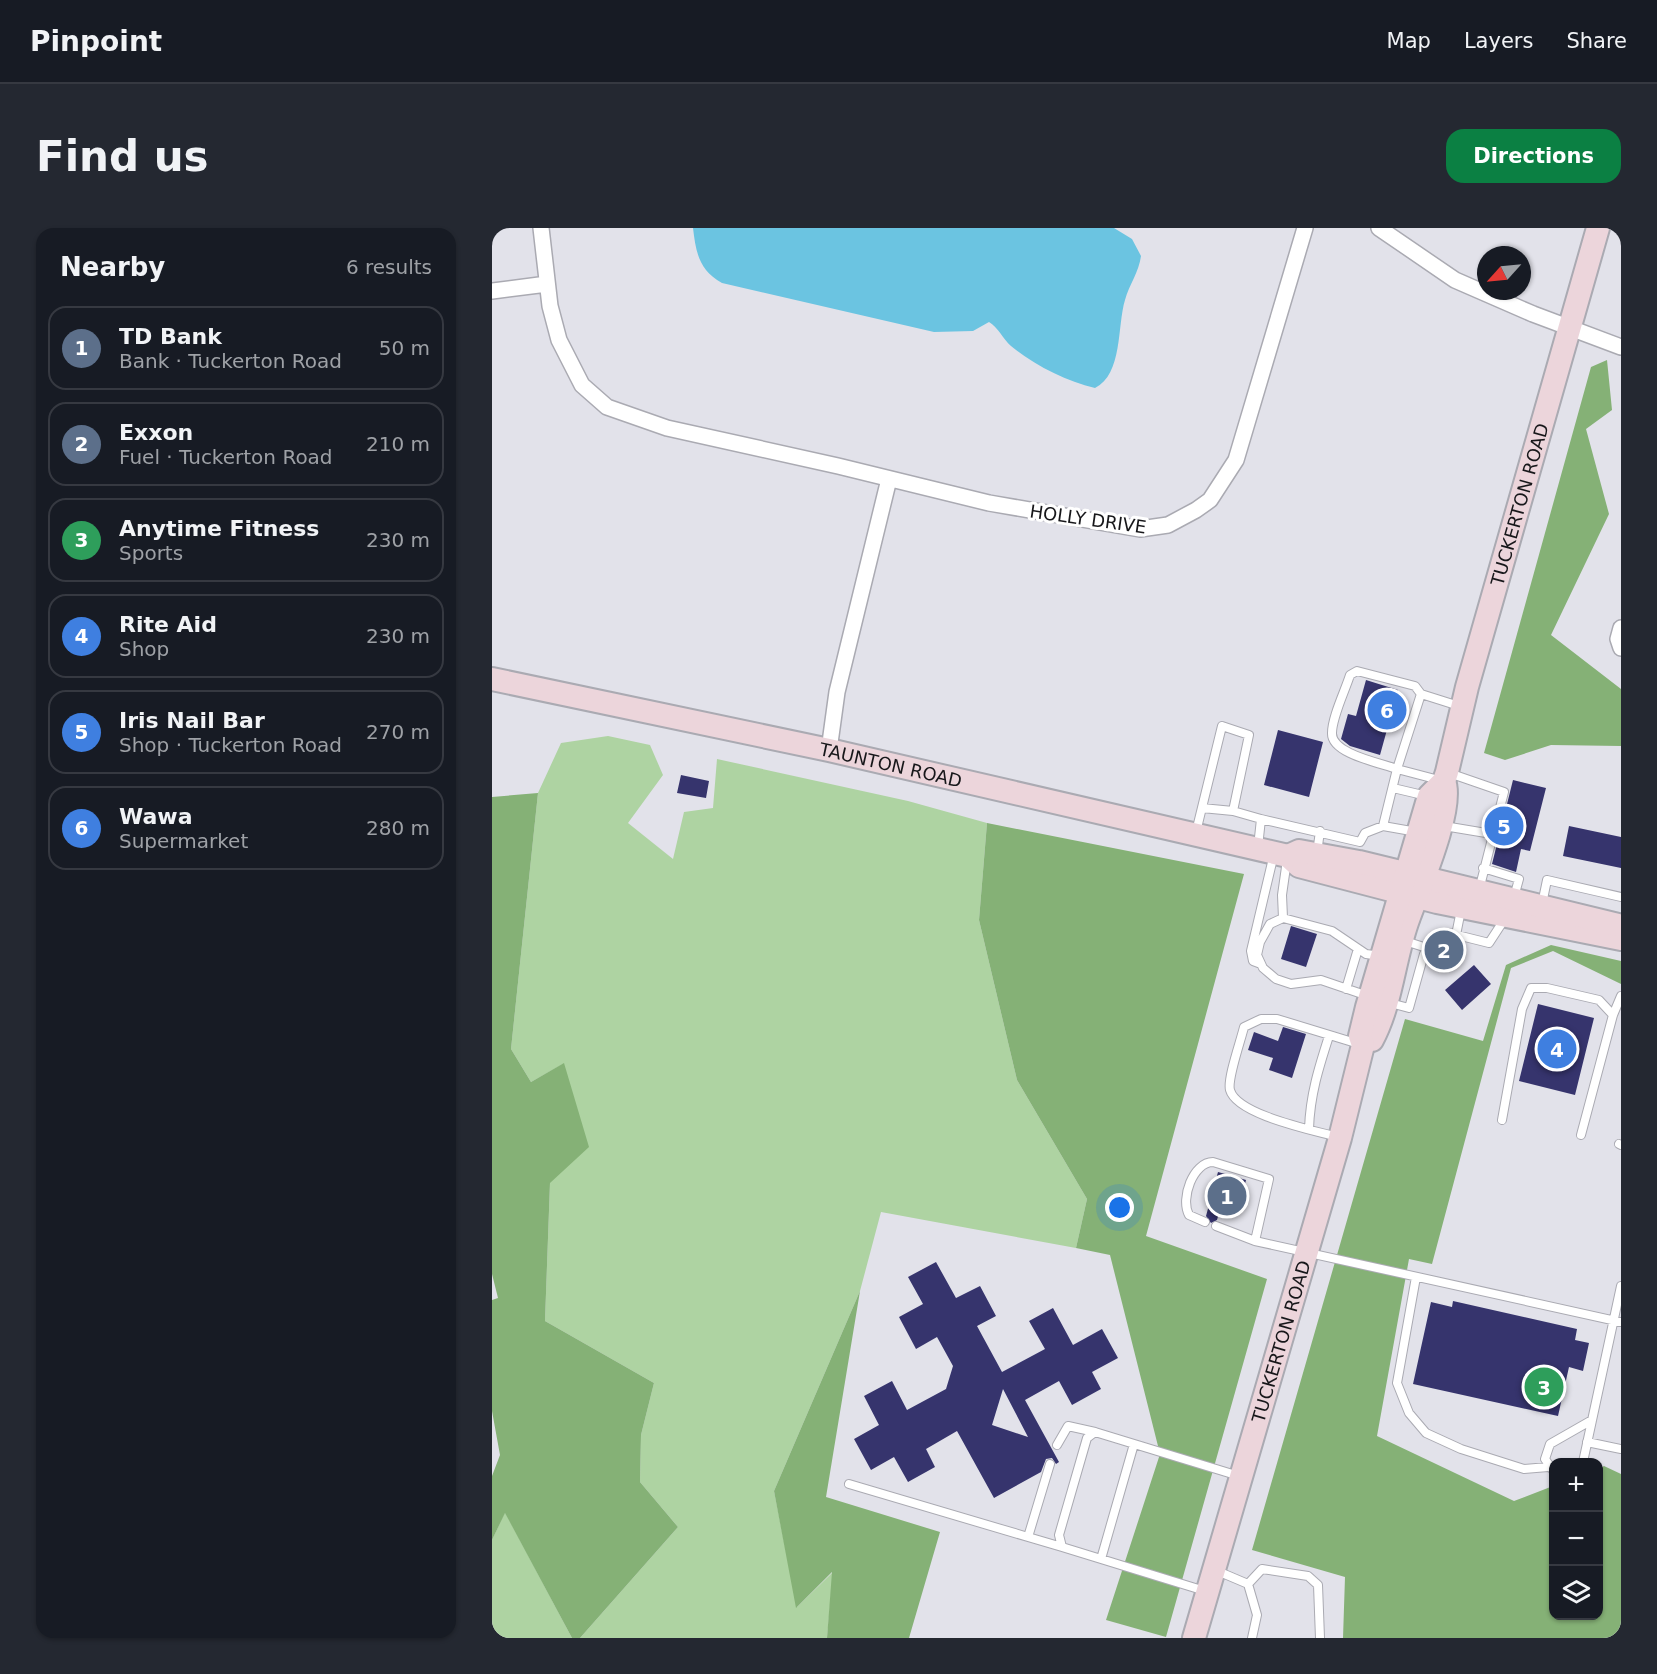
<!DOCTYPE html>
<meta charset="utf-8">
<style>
body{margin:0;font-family:"DejaVu Sans",sans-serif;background:#242831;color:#f1f3f6}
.controls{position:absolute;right:18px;bottom:18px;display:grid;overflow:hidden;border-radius:12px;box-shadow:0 2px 4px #0004}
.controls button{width:54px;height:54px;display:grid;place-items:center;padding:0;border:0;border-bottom:2px solid #363941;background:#171b24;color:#f1f3f6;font:30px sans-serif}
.compass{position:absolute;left:985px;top:18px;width:54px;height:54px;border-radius:50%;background:#171b24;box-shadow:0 2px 4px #0004;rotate:243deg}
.you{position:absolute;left:628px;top:980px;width:21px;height:21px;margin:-15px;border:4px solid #fff;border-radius:50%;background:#1a73e8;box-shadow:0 0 0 9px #1a73e833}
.badge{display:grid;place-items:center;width:39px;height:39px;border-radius:50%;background:#0b8043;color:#fff;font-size:20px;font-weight:700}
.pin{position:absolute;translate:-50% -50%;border:3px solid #fff;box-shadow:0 2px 6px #0006}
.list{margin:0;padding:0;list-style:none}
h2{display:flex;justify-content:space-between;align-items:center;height:78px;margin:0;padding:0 24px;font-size:26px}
h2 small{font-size:20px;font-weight:400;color:#9ea1a6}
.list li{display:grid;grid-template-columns:39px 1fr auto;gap:18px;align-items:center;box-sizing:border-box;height:84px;margin:0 12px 12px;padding:0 12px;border:2px solid #363941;border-radius:18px}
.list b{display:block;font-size:22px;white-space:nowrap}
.list p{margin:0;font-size:20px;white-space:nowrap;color:#9ea1a6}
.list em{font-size:20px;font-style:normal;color:#9ea1a6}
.icon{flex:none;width:33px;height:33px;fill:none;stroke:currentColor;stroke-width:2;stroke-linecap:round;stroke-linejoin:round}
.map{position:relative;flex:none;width:1129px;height:1410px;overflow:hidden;border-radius:18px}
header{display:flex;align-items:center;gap:36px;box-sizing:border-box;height:84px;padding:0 30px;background:#171b24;border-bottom:2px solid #363941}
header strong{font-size:28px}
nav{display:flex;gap:33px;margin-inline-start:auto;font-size:21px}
.intro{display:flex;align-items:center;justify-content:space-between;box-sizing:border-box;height:144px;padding:0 36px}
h1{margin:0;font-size:42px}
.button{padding:15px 27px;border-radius:18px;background:#0b8043;color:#fff;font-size:21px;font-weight:700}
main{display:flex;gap:36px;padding:0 36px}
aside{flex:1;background:#171b24;border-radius:18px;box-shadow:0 2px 4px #0004}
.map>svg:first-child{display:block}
</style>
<header>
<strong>Pinpoint</strong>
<nav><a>Map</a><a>Layers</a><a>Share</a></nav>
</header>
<div class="intro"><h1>Find us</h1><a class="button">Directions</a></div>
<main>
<aside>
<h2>Nearby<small>6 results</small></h2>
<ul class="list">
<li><span class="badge" style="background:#5c6f8a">1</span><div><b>TD Bank</b><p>Bank · Tuckerton Road</p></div><em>50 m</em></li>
<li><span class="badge" style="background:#5c6f8a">2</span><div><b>Exxon</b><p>Fuel · Tuckerton Road</p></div><em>210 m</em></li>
<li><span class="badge" style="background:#2e9e5b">3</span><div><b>Anytime Fitness</b><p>Sports</p></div><em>230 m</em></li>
<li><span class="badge" style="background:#3f7fe0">4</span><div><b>Rite Aid</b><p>Shop</p></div><em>230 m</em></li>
<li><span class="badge" style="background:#3f7fe0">5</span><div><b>Iris Nail Bar</b><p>Shop · Tuckerton Road</p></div><em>270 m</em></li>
<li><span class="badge" style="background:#3f7fe0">6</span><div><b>Wawa</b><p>Supermarket</p></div><em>280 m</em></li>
</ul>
</aside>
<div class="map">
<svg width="1129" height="1410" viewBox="0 0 1129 1410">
<rect width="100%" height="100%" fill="#e2e2ea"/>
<!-- green -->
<path fill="#aed3a2" d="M116 508 158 517 171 547 136 595 181 631 192 584 221 580 225 531 416 573 495 595 487 692 525 852 595 971 584 1020 389 984 368 1063 282 1263 305 1379 341 1344 335 1410H88L186 1299 148 1254 149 1207 162 1155 53 1093 58 955 71 836 39 854 19 821 46 565 69 515Z
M13 1284 80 1410H0V1312Z"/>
<!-- forest -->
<path fill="#85b176" d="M1115 132 1120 182 1094 201 1117 286 1059 407 1129 461V518L1059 517 1013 532 992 525 1099 139Z
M46 565 19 821 39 854 72 835 97 919 58 955 53 1093 162 1155 149 1207 148 1254 186 1299 88 1410H80L13 1285 0 1312V1248L8 1227 0 1183V1072L6 1070 0 1046V569Z
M495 595 752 646 654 1008 775 1051 674 1409 614 1392 668 1226 618 1027 584 1020 595 971 525 852 487 692Z
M1059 717 1129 733V756L1061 723 1019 740 940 1036 917 1031 885 1208 1022 1273 1061 1258 1062 1388H1106L1107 1241 1112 1238 1129 1246V1410H851L853 1349 760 1322 913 791 991 813 1014 737Z
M368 1063 334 1269 448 1304 417 1410H335L340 1344 304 1380 282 1263Z"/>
<!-- water -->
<path fill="#6bc4e1" d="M201 0H622L640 11 649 28C647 44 637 57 633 72 625 98 631 146 603 160 574 153 542 137 519 118 511 111 506 99 497 94L481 103 442 104 230 55C207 42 204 25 201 0Z"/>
<!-- building -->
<path fill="#36346d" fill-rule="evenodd" d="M874 452 906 462 888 527 858 518 849 511 856 486 864 488Z
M786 502 831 514 817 569 772 557Z
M189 547 217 553 214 570 185 565Z
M1021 552 1054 560 1038 623 1029 621 1024 644 1000 636Z
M1077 598 1129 609V640L1071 628Z
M799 698 825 706 814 739 789 731Z
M982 737 999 756 970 782 953 762Z
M1046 776 1102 790 1083 867 1027 853Z
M791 799 814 806 800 850 777 842 781 830 756 822 762 804 786 813Z
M726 944 754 952 744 989 727 985 725 992 719 995 714 988Z
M444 1034 464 1070 488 1058 504 1088 485 1098 510 1144 553 1121 537 1093 561 1080 581 1117 610 1101 626 1130 600 1144 609 1161 580 1177 567 1153 533 1172 567 1234 564 1236 560 1230 554 1231 549 1244 502 1270 465 1203 434 1221 443 1239 416 1254 402 1229 379 1242 362 1211 387 1197 372 1168 400 1153 415 1182 454 1161 461 1138 445 1109 424 1121 407 1089 431 1076 416 1049ZM511 1161 536 1209 500 1197Z
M961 1073 1085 1101 1083 1112 1097 1115 1091 1143 1077 1139 1066 1188 921 1156 939 1074 960 1079Z"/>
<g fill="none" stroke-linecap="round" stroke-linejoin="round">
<!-- lane casing -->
<g stroke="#aaaab2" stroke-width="10">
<path id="lane" d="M957 545 1012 564 987 662
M947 552 905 541 929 466 967 478
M901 560 935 568
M710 580 741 583
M769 591 868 614 873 605 891 598 925 604
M891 598 905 541C889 535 839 526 840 505 840 489 853 463 858 447L865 443 923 458 929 466
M952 598 1000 606
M704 604 730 498 757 507 741 583 769 591 766 619
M825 625 828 603
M991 640 1027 651 1022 669
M1050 676 1055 652 1129 669
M791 690 790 667 795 632
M964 707 969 682
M913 713 938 721
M769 736 761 733 759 723 782 626
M854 761 866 721
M876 768 829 752 799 756 784 751 771 740 765 727 768 714 778 696 791 690 840 703 874 726 889 728
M898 775 917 780 932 726 957 705 997 715 1012 692
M1010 892 1030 781 1039 760H1055L1107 772 1121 787
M817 901C818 867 827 839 837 808
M1089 907 1121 787 1129 768
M845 909C821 902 745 887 738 862 735 851 749 812 752 799L769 791H785L867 816
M1127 916 1129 917
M713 994 697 987C688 971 701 934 721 934L777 951 763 1013 1129 1094
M724 998 763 1013
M924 1049 905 1155 917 1185 934 1205 969 1221 1032 1241 1056 1239
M1095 1214 1129 1221
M565 1217 576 1198 603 1204
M1091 1234 1129 1058
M558 1236 536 1309 570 1319
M1062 1244 1053 1231 1058 1216 1100 1192
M357 1256 536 1309
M609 1331 642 1216
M723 1342 756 1356 765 1387 760 1410
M756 1356 770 1341 816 1348 826 1357 828 1410
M713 1363 570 1319 567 1307 595 1210 603 1204 747 1248"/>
</g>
<!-- street casing -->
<g stroke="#aaaab2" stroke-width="18">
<path id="street" d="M49 0 58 78 67 112 90 157 115 179 175 200 346 238 497 275 648 301 676 297 704 282 718 272 744 232 813 0
M887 0 963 52 1041 86 1129 119
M0 63 55 56
M1129 400 1126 411 1129 420
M337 522 345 464 397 251"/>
</g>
<!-- secondary casing -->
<g stroke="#aaaab2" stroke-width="26">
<g id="secondary">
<path id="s1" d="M0 451 337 522 796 628 807 638 945 674 1129 711"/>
<path d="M796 628 807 623 867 634 1126 697"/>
<path d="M880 812C900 775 902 728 917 689 927 661 963 579 952 553"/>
<path id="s2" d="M702 1410 848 910 871 817 868 808 875 779 937 568 952 553 955 544 975 459 1106 0"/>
</g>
</g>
<!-- lane -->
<use href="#lane" stroke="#fff" stroke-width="8"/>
<!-- street -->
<use href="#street" stroke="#fff" stroke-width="15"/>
<!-- secondary -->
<use href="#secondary" stroke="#ecd5db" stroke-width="22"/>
</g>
<g text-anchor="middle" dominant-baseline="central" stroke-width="6" stroke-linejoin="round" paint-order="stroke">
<!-- street labels -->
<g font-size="18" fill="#17171a" stroke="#fff">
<text stroke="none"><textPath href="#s2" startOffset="1184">TUCKERTON ROAD</textPath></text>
<text transform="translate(596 291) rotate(8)">HOLLY DRIVE</text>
<text stroke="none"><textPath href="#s1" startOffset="408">TAUNTON ROAD</textPath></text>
<text stroke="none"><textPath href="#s2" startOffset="309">TUCKERTON ROAD</textPath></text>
</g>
</g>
</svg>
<div class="controls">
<button>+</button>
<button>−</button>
<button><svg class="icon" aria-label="layers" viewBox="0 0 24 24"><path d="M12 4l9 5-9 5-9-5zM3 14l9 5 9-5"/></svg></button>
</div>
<svg class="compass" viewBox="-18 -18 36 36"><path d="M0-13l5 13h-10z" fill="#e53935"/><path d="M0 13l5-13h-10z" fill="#9ea1a6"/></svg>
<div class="you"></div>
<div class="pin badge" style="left:735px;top:968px;background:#5c6f8a">1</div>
<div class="pin badge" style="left:952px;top:722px;background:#5c6f8a">2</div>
<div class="pin badge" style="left:1052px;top:1159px;background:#2e9e5b">3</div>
<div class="pin badge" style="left:1065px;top:821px;background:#3f7fe0">4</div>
<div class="pin badge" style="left:1012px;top:598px;background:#3f7fe0">5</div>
<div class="pin badge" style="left:895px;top:482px;background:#3f7fe0">6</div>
</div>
</main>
